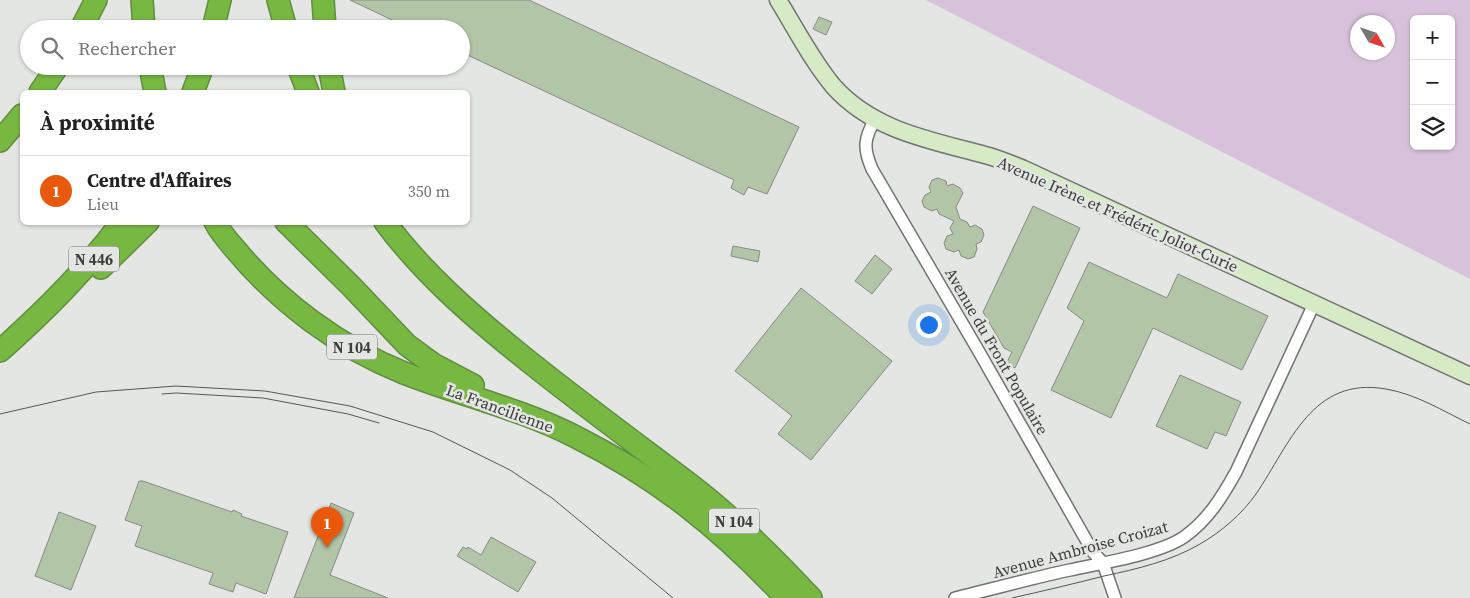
<!DOCTYPE html>
<html lang="fr">
<meta charset="utf-8">
<style>
body{margin:0;font-family:"Source Serif 4",serif;background:#f2f2f2;color:#222}
.controls{position:absolute;right:15px;top:15px;display:grid;overflow:hidden;border-radius:8px;box-shadow:0 1px 4px #0004}
.controls button{width:45px;height:45px;display:grid;place-items:center;padding:0;border:0;border-bottom:1px solid #e0e0e0;background:#fff;color:#222;font:25px sans-serif}
.compass{position:absolute;left:1350px;top:15px;width:45px;height:45px;border-radius:50%;background:#fff;box-shadow:0 1px 4px #0004;rotate:129deg}
.you{position:absolute;left:928px;top:324px;width:18px;height:18px;margin:-12px;border:4px solid #fff;border-radius:50%;background:#1a73e8;box-shadow:0 0 0 8px #1a73e833}
.badge{display:grid;place-items:center;width:32px;height:32px;border-radius:50%;background:#ea580c;color:#fff;font-size:16px;font-weight:700}
.pin{position:absolute;translate:-50% -41px;filter:drop-shadow(0 1px 2px #0008)}
.pin::after{content:'';position:absolute;top:26px;width:18px;height:15px;background:inherit;clip-path:polygon(0 0,100% 0,50% 100%)}
.list{margin:0;padding:0;list-style:none}
h2{display:flex;justify-content:space-between;align-items:center;height:65px;margin:0;padding:0 20px;font-size:21px}
h2 small{font-size:16px;font-weight:400;color:#767676}
.list li{display:grid;grid-template-columns:32px 1fr auto;gap:15px;align-items:center;box-sizing:border-box;height:70px;padding:0 20px;border-top:1px solid #e0e0e0}
.list b{display:block;font-size:19px;white-space:nowrap}
.list p{margin:0;font-size:16px;white-space:nowrap;color:#767676}
.list em{font-size:16px;font-style:normal;color:#767676}
.icon{flex:none;width:28px;height:28px;fill:none;stroke:currentColor;stroke-width:2;stroke-linecap:round;stroke-linejoin:round}
.map{position:relative;flex:none;width:1470px;height:598px;overflow:hidden}
.search{position:absolute;background:#fff;box-shadow:0 1px 4px #0004;left:20px;top:20px;width:450px;height:55px;display:flex;align-items:center;gap:12px;box-sizing:border-box;padding:0 18px;border-radius:28px;color:#767676;font-size:19px}
.panel{position:absolute;background:#fff;box-shadow:0 1px 4px #0004;left:20px;top:90px;width:450px;height:135px;border-radius:8px}
.map>svg:first-child{display:block}
</style>
<div class="map">
<svg width="1470" height="598" viewBox="0 0 1470 598">
<rect width="100%" height="100%" fill="#e4e6e3"/>
<!-- green -->
<path fill="#d8c2db" fill-rule="evenodd" d="M926 0H1470V279ZM1414 19H1451V146H1414ZM1358 22H1388V52H1358Z"/>
<!-- building -->
<path fill="#b2c5a7" stroke="#888a87" d="M350 0H529L799 127 767 194 748 187 744 195 731 188 734 180 461 52V29H411Z
M819 17 832 22 826 35 813 29Z
M938 178 946 181 947 186 953 184 960 188 963 193 956 207 960 219 967 222 970 227 975 225 982 229 984 235 981 242 976 244 977 249 974 257 968 259 961 256 959 250 954 252 946 249 944 243 947 236 953 234 950 228 954 221 939 214 937 209 932 211 924 207 922 201 925 195 931 192 929 187 932 180Z
M1033 206 1080 228 1015 368 1006 364 1012 352 1004 348 983 312Z
M733 246 760 251 758 262 731 256Z
M875 255 892 269 872 294 855 281Z
M1089 262 1167 298 1178 274 1268 316 1242 370 1153 328 1111 418 1051 390 1084 321 1067 308Z
M801 288 892 361 811 460 778 434 792 416 735 371Z
M1180 375 1241 402 1226 436 1215 432 1207 449 1156 426Z
M139 481H143L232 512 233 510 242 514 241 516 288 532 266 594 236 583 233 592 209 584 213 573 135 546 142 526 125 520Z
M331 503 354 513 330 575 388 598H294Z
M59 512 96 526 71 590 35 576Z
M491 537 536 562 518 592 457 556 463 547 467 549 468 547 481 555Z"/>
<g fill="none" stroke-linecap="round" stroke-linejoin="round">
<!-- street casing -->
<g stroke="#727471" stroke-width="14">
<path id="street" d="M875 119C864 139 863 148 872 169L978 350 1093 552 1103 563 1115 598
M955 598C993 589 1032 578 1070 570 1102 563 1159 554 1184 537 1208 520 1222 497 1236 472L1314 304"/>
</g>
<!-- secondary casing -->
<g stroke="#727471" stroke-width="19">
<path id="secondary" d="M778 0C796 29 812 61 834 87 874 131 930 140 985 155 998 158 1011 164 1024 169L1470 376"/>
</g>
<!-- highway casing -->
<g stroke="#628d40" stroke-width="24">
<path id="highway" d="M142 0 144 29
M278 0 286 29
M323 0 325 29
M81 29 96 0
M213 29 220 0
M150 66 155 92
M298 66 308 92
M329 66 334 92
M40 92 58 66
M193 92 203 66
M0 141 22 115
M215 222C220 232 228 241 235 249 280 303 339 347 404 373 460 395 521 409 574 436 660 479 721 529 786 598
M286 222 351 286 407 345 433 364 473 385
M385 222C422 272 470 314 517 352 575 399 634 442 692 486 736 520 774 558 811 598
M101 268 148 222
M0 351C46 310 84 272 122 222"/>
</g>
<!-- street -->
<use href="#street" stroke="#fff" stroke-width="11"/>
<!-- secondary -->
<use href="#secondary" stroke="#d6eac6" stroke-width="16"/>
<!-- highway -->
<use href="#highway" stroke="#77b842" stroke-width="21"/>
<!-- tram -->
<path stroke="#565755" stroke-width="1" d="M162 394 176 393 263 398 348 414 379 423
M0 414 96 392 176 386 265 391 350 406 433 432 510 470 552 498 673 598
M1012 598C1043 591 1073 584 1104 576 1137 569 1171 561 1200 544 1221 532 1242 514 1256 494 1290 444 1312 376 1386 389 1416 394 1443 411 1470 424"/>
</g>
<g text-anchor="middle" dominant-baseline="central" stroke-width="5" stroke-linejoin="round" paint-order="stroke">
<!-- shield labels -->
<g fill="#e4e6e3" stroke="#6e6f6d" stroke-width="1">
<rect x="69" y="246.5" width="50" height="25" rx="4"/>
<rect x="327" y="334.5" width="50" height="25" rx="4"/>
<rect x="709" y="508.5" width="50" height="25" rx="4"/>
</g>
<g font-size="15" font-weight="bold" fill="#3c3c3b">
<text x="94" y="259">N 446</text>
<text x="352" y="347">N 104</text>
<text x="734" y="521">N 104</text>
</g>
<!-- street labels -->
<g font-size="16" fill="#3c3c3b" stroke="#e4e6e3">
<text transform="translate(1118 214) rotate(24)">Avenue Irène et Frédéric Joliot-Curie</text>
<text transform="translate(997 351) rotate(60)">Avenue du Front Populaire</text>
<text transform="translate(500 408) rotate(20)">La Francilienne</text>
<text transform="translate(1080 549) rotate(-15)">Avenue Ambroise Croizat</text>
</g>
</g>
</svg>
<div class="controls">
<button>+</button>
<button>−</button>
<button><svg class="icon" aria-label="layers" viewBox="0 0 24 24"><path d="M12 4l9 5-9 5-9-5zM3 14l9 5 9-5"/></svg></button>
</div>
<svg class="compass" viewBox="-18 -18 36 36"><path d="M0-13l5 13h-10z" fill="#e53935"/><path d="M0 13l5-13h-10z" fill="#767676"/></svg>
<div class="you"></div>
<div class="pin badge" style="left:327px;top:548px">1</div>
<div class="search"><svg class="icon" aria-label="search" viewBox="0 0 24 24"><circle cx="10" cy="10" r="6"/><path d="M15 15l6 6"/></svg>Rechercher</div>
<section class="panel">
<h2>À proximité<small></small></h2>
<ul class="list">
<li><span class="badge">1</span><div><b>Centre d'Affaires</b><p>Lieu</p></div><em>350 m</em></li>
</ul>
</section>
</div>
